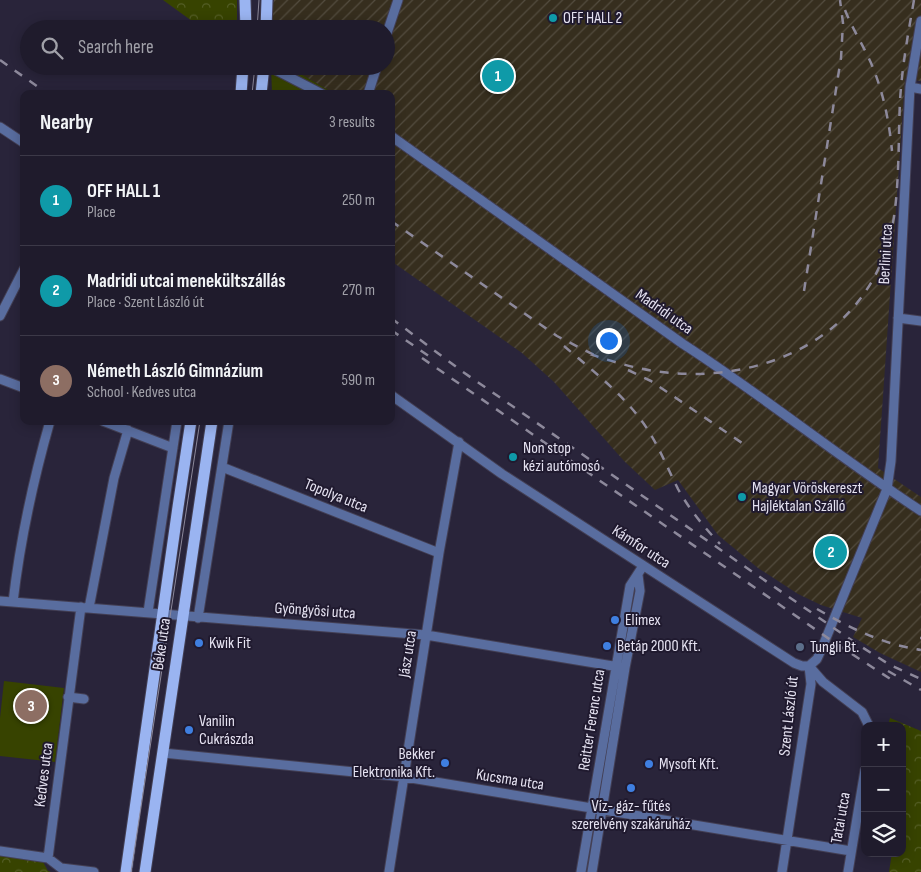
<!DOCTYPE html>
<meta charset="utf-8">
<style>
body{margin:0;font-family:"Sofia Sans Condensed",sans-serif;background:#272434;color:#f1f3f6}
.controls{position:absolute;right:15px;bottom:15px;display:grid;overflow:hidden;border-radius:10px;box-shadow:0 2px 12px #0003}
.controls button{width:45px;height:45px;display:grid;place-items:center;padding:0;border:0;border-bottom:1px solid #3c3948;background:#1f1b2c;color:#f1f3f6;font:25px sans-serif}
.you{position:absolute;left:608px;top:340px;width:18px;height:18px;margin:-12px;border:4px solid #fff;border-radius:50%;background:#1a73e8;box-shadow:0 0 0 8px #1a73e833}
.badge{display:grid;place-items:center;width:32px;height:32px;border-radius:50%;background:#ea580c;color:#fff;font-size:16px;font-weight:700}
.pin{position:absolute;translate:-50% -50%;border:2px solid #fff;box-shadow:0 1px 5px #0006}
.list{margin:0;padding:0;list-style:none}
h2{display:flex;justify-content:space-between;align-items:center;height:65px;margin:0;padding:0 20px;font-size:21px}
h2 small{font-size:16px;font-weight:400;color:#a1a1a9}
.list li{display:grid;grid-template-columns:32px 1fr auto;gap:15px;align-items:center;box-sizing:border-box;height:90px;padding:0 20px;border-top:1px solid #3c3948}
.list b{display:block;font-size:19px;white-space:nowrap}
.list p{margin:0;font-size:16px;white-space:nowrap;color:#a1a1a9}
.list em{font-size:16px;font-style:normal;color:#a1a1a9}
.icon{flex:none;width:28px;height:28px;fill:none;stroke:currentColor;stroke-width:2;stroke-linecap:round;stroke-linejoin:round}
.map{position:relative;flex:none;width:921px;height:872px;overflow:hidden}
.search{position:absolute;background:#1f1b2c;box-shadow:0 2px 12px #0003;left:20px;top:20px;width:375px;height:55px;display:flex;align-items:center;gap:12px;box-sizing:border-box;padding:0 18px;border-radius:28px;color:#a1a1a9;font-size:19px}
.panel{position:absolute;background:#1f1b2c;box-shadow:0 2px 12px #0003;left:20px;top:90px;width:375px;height:335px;border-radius:10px}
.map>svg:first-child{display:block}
</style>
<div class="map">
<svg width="921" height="872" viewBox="0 0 921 872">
<defs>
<pattern id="industrial-furrows" width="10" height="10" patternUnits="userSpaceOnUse" patternTransform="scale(1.25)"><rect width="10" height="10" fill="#362e1e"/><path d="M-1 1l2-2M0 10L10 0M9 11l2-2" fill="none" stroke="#534c3f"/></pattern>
<pattern id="park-crowns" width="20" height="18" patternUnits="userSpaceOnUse" patternTransform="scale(1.25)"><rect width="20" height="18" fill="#374300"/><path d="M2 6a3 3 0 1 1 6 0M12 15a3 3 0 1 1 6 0" fill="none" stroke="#545e26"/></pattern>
</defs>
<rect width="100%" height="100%" fill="#29243a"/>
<!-- industrial -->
<path fill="url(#industrial-furrows)" d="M274 0H921V81L905 79 878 468 921 497V672L880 653 853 637 862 618 821 605 798 594 758 568 718 535 678 480 655 490 624 461 554 382 522 353 391 261V94H340L328 90 287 66H386V29H272V8Z"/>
<!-- grass -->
<path fill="#374300" d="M271 66H287L328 90 340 94H272Z
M4 681 64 688 55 762 0 756V718Z"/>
<!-- park -->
<path fill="url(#park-crowns)" d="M163 0H237V29H203Z
M890 718 921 731V872H889L892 853H902V726H888Z
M0 854 42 860 48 871 51 872H0Z"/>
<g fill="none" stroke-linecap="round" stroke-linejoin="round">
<!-- minor casing -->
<g stroke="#433f54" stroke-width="11">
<path id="minor" d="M386 36 398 0
M265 66 272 68 322 94
M910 87 921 89
M368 94 377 66
M0 127 24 143
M391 136 683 344C765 397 840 458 921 511
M0 316 24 269
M898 318 921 321
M0 379 24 388
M391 395 502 474 794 663 802 666H809L823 682 862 712 869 726
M103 421 173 448
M222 467 439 553
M0 601 426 635 625 668
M13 602C20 541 33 481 50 421
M89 608 114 478 128 430
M148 612 177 421
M198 618 229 421
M809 666 817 659 822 648 887 489 891 461 910 87 921 21
M68 697 84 699
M163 753 405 777 851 851
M0 851 48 858 61 868 94 872
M48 858 81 607
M389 872 439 553 459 442
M581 872 630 586 643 566
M592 872 625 668 640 591 638 575
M782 872 811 684 809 666
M848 872 865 770"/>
</g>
<!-- major casing -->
<g stroke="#433f54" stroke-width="13">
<path id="major" d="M245 0 246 29
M266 29 267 0
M241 94 243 66
M261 94 264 66
M126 872 178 507 191 421
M145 872 212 421"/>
</g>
<!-- minor -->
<use href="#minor" stroke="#596d9f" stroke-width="9"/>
<!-- major -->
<use href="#major" stroke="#9ab4f1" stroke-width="11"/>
<!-- tram -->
<path stroke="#8d899b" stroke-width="1" d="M257 29 259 0
M252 94 255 66
M131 872 200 421"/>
<!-- rail -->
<path stroke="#8d899b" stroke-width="2.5" stroke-dasharray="9 9" stroke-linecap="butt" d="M845 10C852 28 863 45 871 63 883 91 889 120 892 151
M0 60 48 94
M391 221 557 336 596 356
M804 291 841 58 843 23 840 0
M391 318 463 372 857 644 890 665 921 679
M391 330 433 359
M564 346C594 372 626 396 648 430 660 449 668 469 678 489 689 509 704 527 720 544
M590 354C616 363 644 371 671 373 768 381 864 336 890 237 900 197 898 143 900 101 902 67 908 34 914 0
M422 358 838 645 892 680
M628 370 651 381 742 443
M817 609C850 628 882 644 921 650
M920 638H921
M888 671 921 690"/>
</g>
<!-- markers -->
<g fill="#0f9aa8" stroke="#201a2f" stroke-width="2">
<circle cx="553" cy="18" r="5"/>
<circle cx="513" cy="457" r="5"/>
<circle cx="742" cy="497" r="5"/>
</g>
<g fill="#3f7fe0" stroke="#201a2f" stroke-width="2">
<circle cx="615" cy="620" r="5"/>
<circle cx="199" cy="643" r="5"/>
<circle cx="607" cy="646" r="5"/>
<circle cx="189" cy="730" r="5"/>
<circle cx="445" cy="763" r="5"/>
<circle cx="649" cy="764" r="5"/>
<circle cx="631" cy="788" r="5"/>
</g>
<circle fill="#5c6f8a" stroke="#201a2f" stroke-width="2" cx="800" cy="647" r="5"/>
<g text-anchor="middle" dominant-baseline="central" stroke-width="4" stroke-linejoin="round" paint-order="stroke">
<!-- poi labels -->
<g font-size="16" fill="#e5e2f1" stroke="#201a2f" text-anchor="start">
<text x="563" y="18">OFF HALL 2</text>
<text x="523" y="448">Non stop<tspan x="523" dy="18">kézi autómosó</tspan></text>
<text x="752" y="488">Magyar Vöröskereszt<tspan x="752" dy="18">Hajléktalan Szálló</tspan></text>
<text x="625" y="620">Elimex</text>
<text x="209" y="643">Kwik Fit</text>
<text x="617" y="646">Betáp 2000 Kft.</text>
<text x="810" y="647">Tungli Bt.</text>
<text x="199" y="721">Vanilin<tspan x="199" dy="18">Cukrászda</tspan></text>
<text x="435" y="754" text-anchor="end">Bekker<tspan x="435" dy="18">Elektronika Kft.</tspan></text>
<text x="659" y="764">Mysoft Kft.</text>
<text x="631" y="806" text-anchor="middle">Víz- gáz- fűtés<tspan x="631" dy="18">szerelvény szakáruház</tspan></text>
</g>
<!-- street labels -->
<g font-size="16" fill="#e5e2f1" stroke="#201a2f">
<text transform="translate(886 254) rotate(-87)">Berlini utca</text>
<text transform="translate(664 312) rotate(35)">Madridi utca</text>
<text transform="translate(336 496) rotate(22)">Topolya utca</text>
<text transform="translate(641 547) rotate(33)">Kámfor utca</text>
<text transform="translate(315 611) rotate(4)">Gyöngyösi utca</text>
<text transform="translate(162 644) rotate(-82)">Béke utca</text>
<text transform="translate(408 654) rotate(-81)">Jász utca</text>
<text transform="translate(789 716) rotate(-84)">Szent László út</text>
<text transform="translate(592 720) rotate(-81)">Reitter Ferenc utca</text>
<text transform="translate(44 775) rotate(-83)">Kedves utca</text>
<text transform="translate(510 780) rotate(9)">Kucsma utca</text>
<text transform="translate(841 818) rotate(-80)">Tatai utca</text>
</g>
</g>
</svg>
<div class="controls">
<button>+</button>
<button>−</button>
<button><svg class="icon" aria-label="layers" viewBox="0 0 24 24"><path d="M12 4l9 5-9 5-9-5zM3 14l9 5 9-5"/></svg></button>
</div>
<div class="you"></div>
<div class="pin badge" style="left:498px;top:76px;background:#0f9aa8">1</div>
<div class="pin badge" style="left:831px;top:552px;background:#0f9aa8">2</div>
<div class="pin badge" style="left:31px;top:706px;background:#8d6e63">3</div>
<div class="search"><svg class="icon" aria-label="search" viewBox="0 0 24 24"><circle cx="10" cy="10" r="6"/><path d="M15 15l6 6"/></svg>Search here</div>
<section class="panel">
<h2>Nearby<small>3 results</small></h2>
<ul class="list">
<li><span class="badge" style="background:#0f9aa8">1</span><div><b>OFF HALL 1</b><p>Place</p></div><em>250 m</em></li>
<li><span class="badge" style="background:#0f9aa8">2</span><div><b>Madridi utcai menekültszállás</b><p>Place · Szent László út</p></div><em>270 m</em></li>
<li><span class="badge" style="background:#8d6e63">3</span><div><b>Németh László Gimnázium</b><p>School · Kedves utca</p></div><em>590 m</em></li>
</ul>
</section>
</div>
